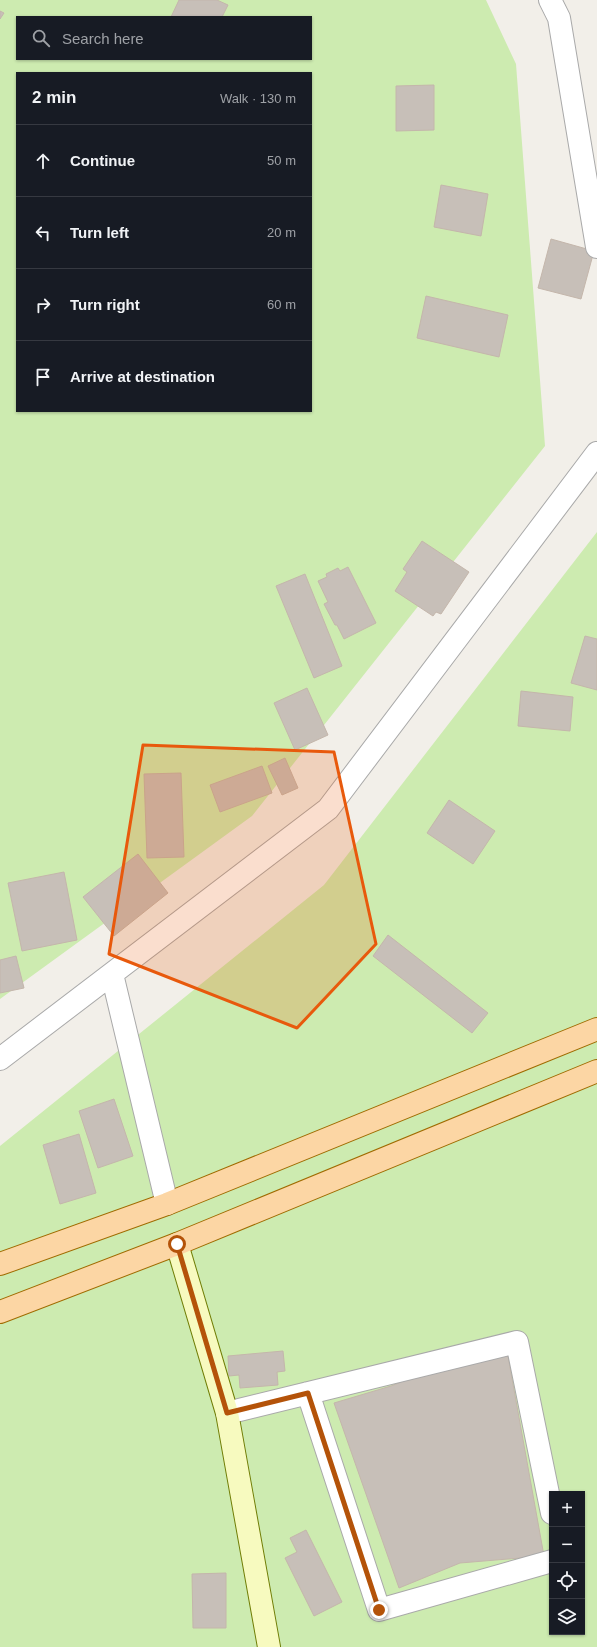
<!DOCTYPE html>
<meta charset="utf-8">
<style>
body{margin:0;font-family:Arial,sans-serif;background:#20242c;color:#f1f3f6}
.controls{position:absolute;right:12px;bottom:12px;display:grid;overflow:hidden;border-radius:0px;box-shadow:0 1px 3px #0004}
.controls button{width:36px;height:36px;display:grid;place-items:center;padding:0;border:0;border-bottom:1px solid #363941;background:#171b24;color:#f1f3f6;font:20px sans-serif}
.stop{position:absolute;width:12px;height:12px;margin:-9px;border:3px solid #b45309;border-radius:50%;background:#fff}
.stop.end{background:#b45309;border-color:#fff;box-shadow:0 1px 4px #0008}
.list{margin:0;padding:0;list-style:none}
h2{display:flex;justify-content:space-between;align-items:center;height:52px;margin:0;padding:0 16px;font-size:17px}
h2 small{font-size:13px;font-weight:400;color:#9ea1a6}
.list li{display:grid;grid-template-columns:26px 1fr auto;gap:12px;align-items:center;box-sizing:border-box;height:72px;padding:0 16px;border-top:1px solid #363941}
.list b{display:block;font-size:15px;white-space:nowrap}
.list em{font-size:13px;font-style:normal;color:#9ea1a6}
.icon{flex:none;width:22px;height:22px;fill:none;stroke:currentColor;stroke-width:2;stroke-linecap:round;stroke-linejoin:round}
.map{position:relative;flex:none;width:597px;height:1647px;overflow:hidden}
.search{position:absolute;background:#171b24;box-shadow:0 1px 3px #0004;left:16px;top:16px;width:296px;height:44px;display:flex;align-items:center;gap:10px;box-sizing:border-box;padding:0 14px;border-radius:0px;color:#9ea1a6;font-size:15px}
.panel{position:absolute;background:#171b24;box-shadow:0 1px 3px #0004;left:16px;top:72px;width:296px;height:340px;border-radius:0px}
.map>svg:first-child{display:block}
</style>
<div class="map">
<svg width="597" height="1647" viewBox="0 0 597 1647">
<rect width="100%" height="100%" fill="#f2efe9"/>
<!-- grass -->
<path fill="#cdebb0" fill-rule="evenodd" d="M0 0H486L516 64 545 446 252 816 0 999ZM17 17H311V59H17ZM17 73H311V411H17Z
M597 532V1647H0V1146L324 885ZM552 1494H582V1632H552Z"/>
<!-- building -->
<path fill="#c7bfb8" stroke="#c4b6ab" d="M179 0H217L228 5 222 17H171Z
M0 11 4 13 0 19Z
M434 85V130L396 131V86Z
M441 185 488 194 481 236 434 227Z
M551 239 594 251 581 299 538 288Z
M426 296 508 315 499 357 417 338Z
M422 541 469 572 441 614 436 612 433 616 395 591 407 572 403 569Z
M348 567 376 623 344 639 337 625H335L324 604 328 602 318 581 327 577 326 574 338 568 340 571Z
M305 574 342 666 314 678 276 586Z
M585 636 597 639V690L571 683Z
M307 688 328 735 295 750 274 703Z
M521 691 573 697 570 731 518 726Z
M285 758 298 788 282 795 268 766Z
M262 766 272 793 220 812 210 785Z
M181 773 184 857 147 858 144 774Z
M449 800 495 831 473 864 427 833Z
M138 854 168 893 114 936 83 897Z
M64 872 77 940 22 951 8 883Z
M388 935 488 1013 472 1033 373 956Z
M16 956 24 988 0 993V960Z
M114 1099 133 1156 98 1168 79 1111Z
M79 1134 96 1193 60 1204 43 1145Z
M283 1351 285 1371 277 1372 278 1385 240 1388 239 1375 229 1376 228 1356Z
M507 1351 544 1556 460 1563 399 1588 334 1403 391 1386 447 1364Z
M306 1530 342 1602 314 1616 285 1558 297 1552 290 1538Z
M226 1573V1628H193L192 1574Z"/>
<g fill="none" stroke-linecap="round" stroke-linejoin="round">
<!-- street casing -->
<g stroke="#a9a9a9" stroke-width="24">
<path id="street" d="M550 0 559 18 597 247
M112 974 167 1204
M0 1059 328 809 597 453
M308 1393 379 1610 552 1561
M227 1413 517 1342 552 1513"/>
</g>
<!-- secondary casing -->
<g stroke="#707d05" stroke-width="24">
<path id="secondary" d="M177 1244 227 1413 269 1647"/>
</g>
<!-- primary casing -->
<g stroke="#a06b00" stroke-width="24">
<path id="primary" d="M0 1264 167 1204 597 1029
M0 1312 177 1244 597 1071"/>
</g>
<!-- street -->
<use href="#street" stroke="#fff" stroke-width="22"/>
<!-- secondary -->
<use href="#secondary" stroke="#f7fabf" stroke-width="22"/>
<!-- primary -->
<use href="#primary" stroke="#fcd6a4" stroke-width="22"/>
</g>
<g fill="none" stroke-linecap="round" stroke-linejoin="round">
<!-- route -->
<path stroke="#b45309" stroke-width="5" d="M177 1244 227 1413 308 1393 379 1610"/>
</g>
<!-- marked area -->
<path fill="#e8590c" fill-opacity="0.2" stroke="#e8590c" stroke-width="3" stroke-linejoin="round" d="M143 745 334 752 376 944 297 1028 109 954Z"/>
</svg>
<div class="controls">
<button>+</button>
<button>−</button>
<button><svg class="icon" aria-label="locate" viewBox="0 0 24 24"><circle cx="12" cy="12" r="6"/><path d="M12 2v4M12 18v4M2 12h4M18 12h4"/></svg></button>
<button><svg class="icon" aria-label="layers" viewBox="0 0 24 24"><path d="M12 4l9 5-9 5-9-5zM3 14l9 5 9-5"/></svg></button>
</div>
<div class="stop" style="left:177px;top:1244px"></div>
<div class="stop end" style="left:379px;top:1610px"></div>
<div class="search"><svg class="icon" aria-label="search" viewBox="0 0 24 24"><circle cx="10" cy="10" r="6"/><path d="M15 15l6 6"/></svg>Search here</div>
<section class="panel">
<h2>2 min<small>Walk · 130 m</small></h2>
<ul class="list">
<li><svg class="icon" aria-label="ahead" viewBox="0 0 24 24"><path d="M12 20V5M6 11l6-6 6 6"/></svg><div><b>Continue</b></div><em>50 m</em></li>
<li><svg class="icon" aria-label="left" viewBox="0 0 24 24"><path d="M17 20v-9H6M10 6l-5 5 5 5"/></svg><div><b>Turn left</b></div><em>20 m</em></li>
<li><svg class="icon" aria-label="right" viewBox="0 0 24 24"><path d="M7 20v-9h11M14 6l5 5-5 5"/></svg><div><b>Turn right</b></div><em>60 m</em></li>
<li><svg class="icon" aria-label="arrive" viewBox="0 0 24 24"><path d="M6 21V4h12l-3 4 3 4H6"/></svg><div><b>Arrive at destination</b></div></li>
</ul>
</section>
</div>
